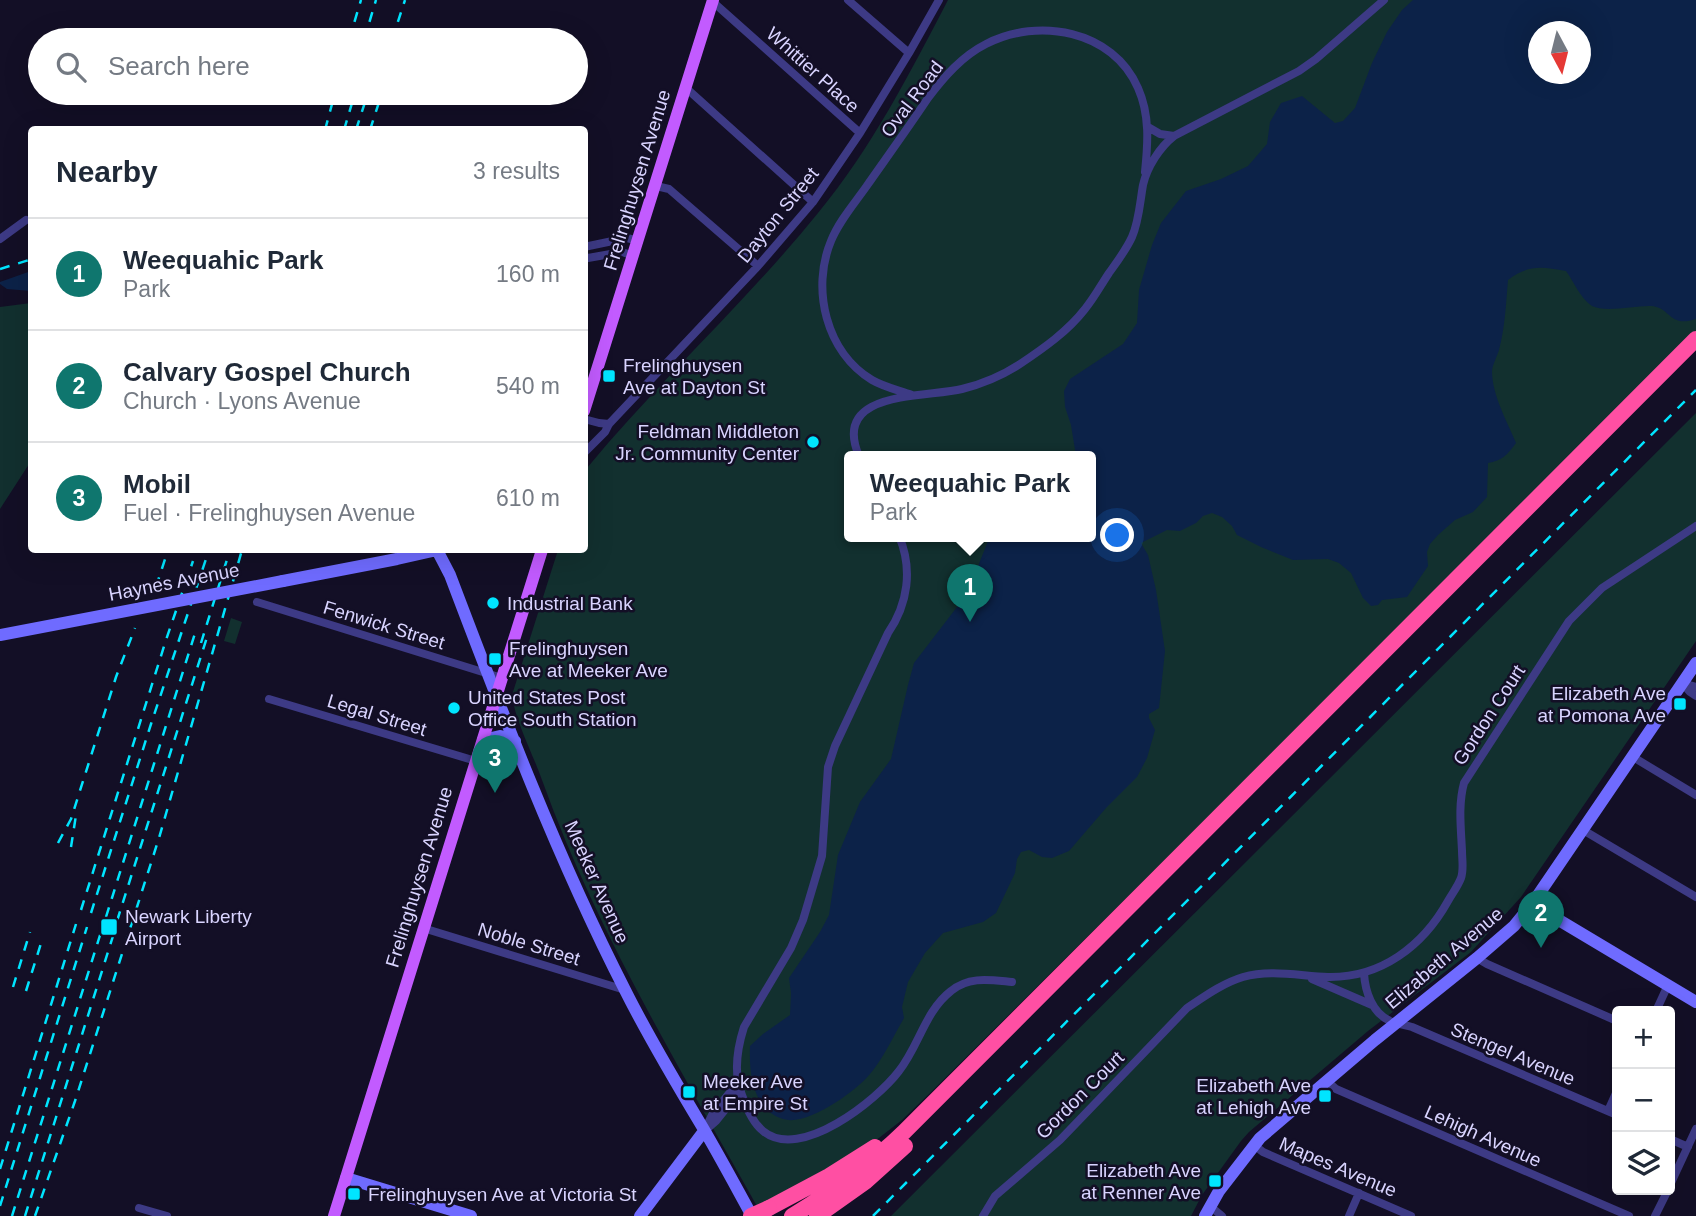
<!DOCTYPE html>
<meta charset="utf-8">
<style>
body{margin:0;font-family:Helvetica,sans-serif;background:#f6f6f7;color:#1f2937}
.controls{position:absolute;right:21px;bottom:21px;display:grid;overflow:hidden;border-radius:7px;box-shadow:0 7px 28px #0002}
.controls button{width:63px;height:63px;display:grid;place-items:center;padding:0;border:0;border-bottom:2px solid #e0e1e3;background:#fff;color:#1f2937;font:35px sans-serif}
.compass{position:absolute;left:1528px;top:21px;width:63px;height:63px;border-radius:50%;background:#fff;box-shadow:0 7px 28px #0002;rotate:173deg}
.you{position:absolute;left:1118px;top:536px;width:24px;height:24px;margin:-18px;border:5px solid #fff;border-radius:50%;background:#1a73e8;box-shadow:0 0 0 10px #1a73e833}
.badge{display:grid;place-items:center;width:46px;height:46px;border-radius:50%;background:#0f766e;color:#fff;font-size:23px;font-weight:700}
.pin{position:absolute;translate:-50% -58px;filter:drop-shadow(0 2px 4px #0008)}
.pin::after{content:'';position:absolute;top:37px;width:24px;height:21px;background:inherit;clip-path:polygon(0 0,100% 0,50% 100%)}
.popup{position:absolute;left:844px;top:451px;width:252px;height:91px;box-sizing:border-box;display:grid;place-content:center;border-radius:7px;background:#fff;filter:drop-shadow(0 2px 5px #0005);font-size:23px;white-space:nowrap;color:#747a83}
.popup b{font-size:26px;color:#1f2937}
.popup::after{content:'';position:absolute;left:50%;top:100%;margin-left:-14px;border:14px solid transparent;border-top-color:#fff}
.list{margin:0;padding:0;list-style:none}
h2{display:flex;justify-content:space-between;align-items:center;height:91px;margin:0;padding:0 28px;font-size:30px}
h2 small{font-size:23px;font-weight:400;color:#747a83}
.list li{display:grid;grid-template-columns:46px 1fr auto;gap:21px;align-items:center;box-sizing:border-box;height:112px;padding:0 28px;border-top:2px solid #e0e1e3}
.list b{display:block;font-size:26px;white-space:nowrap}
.list p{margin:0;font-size:23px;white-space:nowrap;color:#747a83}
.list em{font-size:23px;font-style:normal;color:#747a83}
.icon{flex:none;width:38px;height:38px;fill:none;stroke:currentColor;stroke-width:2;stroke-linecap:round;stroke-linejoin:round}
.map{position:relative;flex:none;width:1696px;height:1216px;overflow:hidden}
.search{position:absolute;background:#fff;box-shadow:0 7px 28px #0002;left:28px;top:28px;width:560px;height:77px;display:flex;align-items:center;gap:18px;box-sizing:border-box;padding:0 24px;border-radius:38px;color:#747a83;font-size:26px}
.panel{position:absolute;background:#fff;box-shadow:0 7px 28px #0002;left:28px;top:126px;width:560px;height:427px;border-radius:7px}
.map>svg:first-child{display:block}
</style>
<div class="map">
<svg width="1696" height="1216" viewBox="0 0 1696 1216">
<rect width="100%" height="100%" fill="#130f26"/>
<!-- green -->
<path fill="#12302f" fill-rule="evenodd" d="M948 0H1696V332L928 1095 902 1120 866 1148 758 1208C680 1068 596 931 542 780 533 754 515 721 512 695L558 550H584V474L587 468C660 380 746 302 818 213 871 149 910 73 948 0ZM1538 32H1580V74H1538ZM849 456H1091V536H849Z
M31 303V461L0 509V307Z
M1696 413V641L1521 897 1471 952 1368 1031 1249 1132 1241 1141 1202 1195 1191 1216H891Z
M231 618 242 622 235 644 224 641Z"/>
<!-- water -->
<path fill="#0c2248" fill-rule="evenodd" d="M1413 0H1696V319C1669 328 1671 308 1652 306 1636 305 1606 313 1592 306 1580 298 1574 282 1566 271 1542 267 1529 264 1508 280 1506 303 1505 328 1499 350 1497 357 1493 363 1492 371 1492 395 1507 421 1516 443 1508 454 1502 461 1488 463L1487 497 1473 512 1455 520 1438 535 1430 544 1427 552 1428 566 1407 597 1382 600 1378 605 1371 606 1363 598 1351 573 1339 563 1328 559 1293 560 1261 547 1237 535 1232 526 1222 517 1212 513 1203 516 1196 523 1180 531 1167 530 1141 543 1148 555 1156 590 1165 651 1159 708 1149 714V718L1155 730 1147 758 1137 777 1106 808 1069 851 1052 858 1042 857 1029 850 1021 852 1017 859 1015 873 996 913 983 922 943 933 925 953 908 982 902 1007 904 1018C894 1035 883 1059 870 1074 856 1091 807 1127 783 1119 752 1109 749 1073 750 1046L763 1034 790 1015 791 993 789 978 820 932 829 915 838 855 860 802 891 759 908 685 914 663 967 594 990 536H1091V456H1076L1071 425 1065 407 1064 391 1070 379 1123 344 1137 323 1139 290 1152 245 1161 223 1186 191 1221 179 1248 166 1267 144 1270 122 1281 103 1302 96 1335 123 1343 121 1355 108 1372 63 1387 32 1402 10ZM1538 32H1580V74H1538Z
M31 271V291L7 289 0 284V282Z"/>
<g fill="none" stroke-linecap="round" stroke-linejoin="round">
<!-- street -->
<path stroke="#3d3a85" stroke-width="8" d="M848 0 909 53
M713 2 860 133
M686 88 813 202
M1148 127 1160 134 1174 136
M656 186 669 189 758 266
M0 239 26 220
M584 247 627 238 639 241
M584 257 588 258 622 252 634 256
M912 395C898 390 884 387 872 380 826 352 811 289 831 241 839 221 854 204 866 187 887 157 908 128 928 98 944 77 962 56 986 44 1038 17 1113 30 1138 88 1150 115 1148 143 1145 172
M584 419 599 423 609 424
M584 453 605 432 609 424 758 266 813 202 860 133 909 53 939 0
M859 456C831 390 924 398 962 389 982 384 1003 375 1020 364 1044 348 1068 331 1085 309 1094 298 1101 285 1109 273 1117 262 1126 250 1132 237 1139 221 1140 202 1143 185 1147 167 1160 147 1174 136L1299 71 1316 59 1384 0
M899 536C913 569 908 604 888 633L835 746 828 767 822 856 803 920 791 948 744 1027C737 1049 733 1073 742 1095 746 1107 753 1123 763 1131 800 1162 877 1100 899 1071 919 1046 925 1011 951 991 969 976 990 980 1012 982
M257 602 502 678
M1682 683 1690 692 1696 696
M1682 683 1696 687
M269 699 476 761
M1633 757 1696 795
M1583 830 1696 897
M423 928 625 990
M1477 958 1487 964 1617 1021
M1364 973C1365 991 1372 1013 1390 1021 1396 1024 1405 1025 1412 1027L1617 1115
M1312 979 1372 1005
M1656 1011 1668 985
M1327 1081 1336 1089 1629 1216
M1608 1111 1617 1091
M708 1128 716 1121 740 1091
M704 1131 712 1115 738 1082
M1670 1139 1688 1147
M1254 1145 1263 1152 1411 1216
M1670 1185 1696 1129
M1210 1206 1222 1216
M139 1208 167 1216
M983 1216 995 1196 1060 1140 1187 1008C1205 996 1223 983 1243 977 1271 969 1300 976 1328 977 1381 978 1423 946 1448 901 1452 894 1458 886 1461 878 1464 870 1462 860 1462 851 1461 828 1458 805 1464 783L1569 621 1602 588 1696 526
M1349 1216 1359 1193
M1655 1216 1668 1190"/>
<!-- secondary -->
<path stroke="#6f6bff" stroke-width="12" d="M437 550 450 575C503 715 557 857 625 990 649 1038 676 1083 703 1128 720 1157 736 1187 752 1216
M283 581 397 559 437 550
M483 740 500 736 515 741
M1532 904 1696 1002
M346 1178 471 1216
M640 1216 704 1131
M1205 1216 1219 1191 1260 1138 1375 1040 1477 958 1514 926 1532 904 1696 663"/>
<!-- primary -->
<path stroke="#c25bff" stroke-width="12" d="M584 411 713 0
M334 1216 542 550"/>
<!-- highway -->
<path stroke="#ff4fa3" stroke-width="16" d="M769 1208 829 1176 875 1147
M792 1216C832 1192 870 1165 904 1132L1696 339
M817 1216 865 1182 905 1146"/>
<!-- rail -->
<path stroke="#00e5ff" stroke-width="2.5" stroke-dasharray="10 9" stroke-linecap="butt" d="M349 40 361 0
M364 40 376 0
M392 40 405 0
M325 130 335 93
M344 130 355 93
M356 130 368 93
M370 130 382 93
M0 269 32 259
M156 587 168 550
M201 643 230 550
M58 843 71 819 116 677 135 628
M71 847 76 815
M81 910 166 640 193 561
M91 913 151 724 209 550
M106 917 196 630
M117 921 208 634
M13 987 30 932
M26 991 43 937
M0 1169 76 924
M0 1206 87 927
M12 1216 101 932
M25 1216 113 936
M35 1216 75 1101 159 838 242 550
M873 1216 1696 390"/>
<!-- secondary-bridge -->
<path stroke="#6f6bff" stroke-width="12" d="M0 635 283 581"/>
<!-- highway-bridge -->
<path stroke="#ff4fa3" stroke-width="16" d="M751 1216 769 1208"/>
</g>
<!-- markers -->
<g fill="#00e5ff" stroke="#130f26" stroke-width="2.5">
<rect x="602" y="369" width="14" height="14" rx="3.5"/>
<circle cx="813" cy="442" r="7"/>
<circle cx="493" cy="603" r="7"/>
<rect x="488" y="652" width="14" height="14" rx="3.5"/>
<rect x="1673" y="697" width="14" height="14" rx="3.5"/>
<circle cx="454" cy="708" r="7"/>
<rect x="100" y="918" width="18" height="18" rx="3.5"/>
<rect x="682" y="1085" width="14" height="14" rx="3.5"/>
<rect x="1318" y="1089" width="14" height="14" rx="3.5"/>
<rect x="1208" y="1174" width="14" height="14" rx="3.5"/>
<rect x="347" y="1187" width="14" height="14" rx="3.5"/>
</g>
<g text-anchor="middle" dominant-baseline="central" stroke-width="5" stroke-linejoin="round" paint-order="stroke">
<!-- street labels -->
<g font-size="19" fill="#d9d4ff" stroke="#130f26">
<text transform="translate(813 70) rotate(42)">Whittier Place</text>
<text transform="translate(912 99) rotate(-53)">Oval Road</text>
<text transform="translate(637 180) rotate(-73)">Frelinghuysen Avenue</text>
<text transform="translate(778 215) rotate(-51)">Dayton Street</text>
<text transform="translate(174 582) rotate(-11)">Haynes Avenue</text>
<text transform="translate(384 625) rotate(17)">Fenwick Street</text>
<text transform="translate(377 715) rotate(17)">Legal Street</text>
<text transform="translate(1489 715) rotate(-57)">Gordon Court</text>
<text transform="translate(419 877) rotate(-73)">Frelinghuysen Avenue</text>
<text transform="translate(597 882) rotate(66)">Meeker Avenue</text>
<text transform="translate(529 944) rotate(17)">Noble Street</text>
<text transform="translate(1444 958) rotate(-40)">Elizabeth Avenue</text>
<text transform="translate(1513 1054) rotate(23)">Stengel Avenue</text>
<text transform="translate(1080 1095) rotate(-45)">Gordon Court</text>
<text transform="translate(1483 1136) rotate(24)">Lehigh Avenue</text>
<text transform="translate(1338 1167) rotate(23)">Mapes Avenue</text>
</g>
<!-- poi labels -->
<g font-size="19" fill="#d9d4ff" stroke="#130f26" text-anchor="start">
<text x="623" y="365">Frelinghuysen<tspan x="623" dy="22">Ave at Dayton St</tspan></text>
<text x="799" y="431" text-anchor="end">Feldman Middleton<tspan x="799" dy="22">Jr. Community Center</tspan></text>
<text x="507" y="603">Industrial Bank</text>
<text x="509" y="648">Frelinghuysen<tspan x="509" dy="22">Ave at Meeker Ave</tspan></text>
<text x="1666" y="693" text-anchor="end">Elizabeth Ave<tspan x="1666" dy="22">at Pomona Ave</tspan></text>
<text x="468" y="697">United States Post<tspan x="468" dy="22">Office South Station</tspan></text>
<text x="125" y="916">Newark Liberty<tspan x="125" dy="22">Airport</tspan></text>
<text x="703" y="1081">Meeker Ave<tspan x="703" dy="22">at Empire St</tspan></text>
<text x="1311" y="1085" text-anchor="end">Elizabeth Ave<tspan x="1311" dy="22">at Lehigh Ave</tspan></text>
<text x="1201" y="1170" text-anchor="end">Elizabeth Ave<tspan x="1201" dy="22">at Renner Ave</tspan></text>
<text x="368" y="1194">Frelinghuysen Ave at Victoria St</text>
</g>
</g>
</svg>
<div class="controls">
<button>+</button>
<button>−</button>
<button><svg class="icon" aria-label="layers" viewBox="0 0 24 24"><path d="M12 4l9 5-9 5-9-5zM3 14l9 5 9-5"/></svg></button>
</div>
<svg class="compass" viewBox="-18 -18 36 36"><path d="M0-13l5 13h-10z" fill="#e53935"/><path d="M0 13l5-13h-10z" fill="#747a83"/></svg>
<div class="you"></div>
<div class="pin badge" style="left:970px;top:622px">1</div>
<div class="popup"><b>Weequahic Park</b>Park</div>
<div class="pin badge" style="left:1541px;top:948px">2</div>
<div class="pin badge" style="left:495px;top:793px">3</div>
<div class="search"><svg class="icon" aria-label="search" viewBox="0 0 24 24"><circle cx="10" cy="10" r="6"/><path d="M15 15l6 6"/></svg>Search here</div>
<section class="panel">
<h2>Nearby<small>3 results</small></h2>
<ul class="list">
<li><span class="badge">1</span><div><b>Weequahic Park</b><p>Park</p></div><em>160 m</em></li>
<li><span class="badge">2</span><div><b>Calvary Gospel Church</b><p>Church · Lyons Avenue</p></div><em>540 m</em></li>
<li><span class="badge">3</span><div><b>Mobil</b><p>Fuel · Frelinghuysen Avenue</p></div><em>610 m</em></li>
</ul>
</section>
</div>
